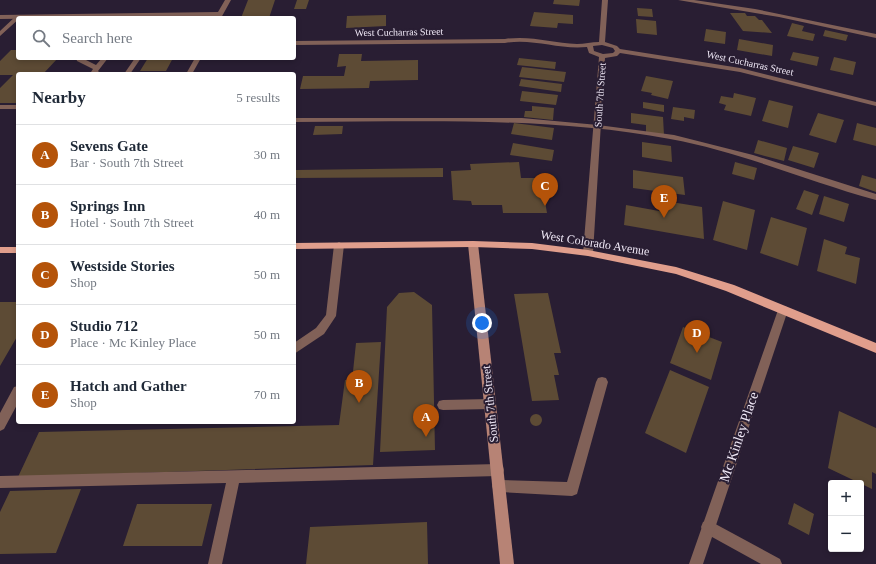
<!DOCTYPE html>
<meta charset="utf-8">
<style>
body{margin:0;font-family:Georgia,serif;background:#f2f2f3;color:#1f2937}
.controls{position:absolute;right:12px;bottom:12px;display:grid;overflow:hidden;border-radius:4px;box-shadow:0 2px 6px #0003}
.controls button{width:36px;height:36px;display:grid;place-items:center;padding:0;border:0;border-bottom:1px solid #e0e1e3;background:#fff;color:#1f2937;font:20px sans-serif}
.you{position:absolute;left:482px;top:323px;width:14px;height:14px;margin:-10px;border:3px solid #fff;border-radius:50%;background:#1a73e8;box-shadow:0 0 0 6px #1a73e833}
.badge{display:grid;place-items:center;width:26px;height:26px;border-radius:50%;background:#b45309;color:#fff;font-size:13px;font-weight:700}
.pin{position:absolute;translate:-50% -33px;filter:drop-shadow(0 1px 2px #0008)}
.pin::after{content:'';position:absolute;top:21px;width:14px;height:12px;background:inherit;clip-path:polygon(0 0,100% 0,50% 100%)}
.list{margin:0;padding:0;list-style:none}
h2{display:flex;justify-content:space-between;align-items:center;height:52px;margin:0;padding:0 16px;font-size:17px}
h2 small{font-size:13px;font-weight:400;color:#747a83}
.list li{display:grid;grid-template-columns:26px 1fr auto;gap:12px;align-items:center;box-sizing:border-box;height:60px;padding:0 16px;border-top:1px solid #e0e1e3}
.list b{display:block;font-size:15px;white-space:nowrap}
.list p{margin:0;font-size:13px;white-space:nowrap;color:#747a83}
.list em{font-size:13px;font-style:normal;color:#747a83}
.icon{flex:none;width:22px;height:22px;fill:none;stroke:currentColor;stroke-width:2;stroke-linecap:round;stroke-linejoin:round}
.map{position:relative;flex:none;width:876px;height:564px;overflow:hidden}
.search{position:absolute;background:#fff;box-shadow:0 2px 6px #0003;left:16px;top:16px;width:280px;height:44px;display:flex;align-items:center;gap:10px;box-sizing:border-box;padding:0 14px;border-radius:4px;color:#747a83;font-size:15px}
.panel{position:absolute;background:#fff;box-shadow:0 2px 6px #0003;left:16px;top:72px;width:280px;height:352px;border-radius:4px}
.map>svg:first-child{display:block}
</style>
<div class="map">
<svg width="876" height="564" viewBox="0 0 876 564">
<rect width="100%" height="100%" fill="#291e33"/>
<!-- building -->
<path fill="#5d4b35" d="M248 0H275L269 18H241Z
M297 0H309L306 9H294Z
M554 0H580L579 6 553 4Z
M637 8 652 9 653 17 638 16Z
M534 12 573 15V24L558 23 557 28 530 26Z
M730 13H745L747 16H755L759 20H762L772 33 743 31Z
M386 15V26L346 28 347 16Z
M636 19 656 21 657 35 637 33Z
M792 23 804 26 802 31 815 34 813 41 787 36Z
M706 29 726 32 725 44 704 41Z
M825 30 848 35 846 41 823 36Z
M739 39 773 45 772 56 737 50Z
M11 50H18V58H58L43 74H18V103H0V88L13 75H0V61Z
M793 52 819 57 817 66 790 60Z
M339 54H362L361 61 418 60V80L370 81 369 88 300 89 303 76H344L346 66 337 67Z
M834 57 856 62 853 75 830 70Z
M148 58H173L166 71H140Z
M519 58 556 62 555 69 517 65Z
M522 67 566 72 564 82 519 77Z
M646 76 673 81 668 99 651 95 652 93 641 91Z
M521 79 562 84 561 92 519 86Z
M522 91 558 95 556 105 520 101Z
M734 93 756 98 751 116 724 110 726 105 719 103 721 96 733 98Z
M769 100 793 106 788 128 762 121Z
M643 102 664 105V112L643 108Z
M532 106 554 108 553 120 524 117 525 111H532Z
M673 107 695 110 694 119 684 117V121L671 119Z
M631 113 663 117 664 135 646 132V125L631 123Z
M818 113 844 120 836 143 809 135Z
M514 123 554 128 552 140 511 134Z
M857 123 876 128V146L853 140Z
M315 126H343L342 134 313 135Z
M758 140 787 148 784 161 754 153Z
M642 142 671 146 672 162 642 157Z
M513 143 554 150 552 161 510 155Z
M793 146 819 153 814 168 788 160Z
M519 162 521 178H541L547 213H503L502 205H472L471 201 453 200 451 171 471 170 470 164Z
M735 162 757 168 754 180 732 174Z
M443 168V177L294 178 296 170Z
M633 170 683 177 685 195 633 188Z
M862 175 876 179V192L859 186Z
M804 190 819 195 812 215 796 209Z
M824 196 849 204 844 222 819 214Z
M659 200 702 207 704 239 624 225 626 205 659 211Z
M723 201 755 210 747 250 713 240Z
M771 217 807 228 798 266 760 253Z
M824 239 847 247 845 254 860 258 856 284 817 271Z
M414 292 432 305 435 450 380 452 387 307 399 293Z
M548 293 561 353H554L559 375H554L559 400 532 401 514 294Z
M0 302H18V335L0 366Z
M683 327 722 342 711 380 670 363Z
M381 342 373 465 18 477 39 432 339 425 345 380 352 381 356 343Z
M670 370 709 387 686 453 645 433Z
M839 411 876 428V474L872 472V489L828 468Z
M530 420a6 6 0 1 1 12 0a6 6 0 1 1-12 0Z
M81 489 56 553 0 554V512L10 491Z
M794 503 814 514 809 535 788 524Z
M137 504H212L202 546H123Z
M427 522 428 564H306L310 527Z"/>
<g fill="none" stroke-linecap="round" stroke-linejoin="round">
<!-- lane -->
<path fill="#816158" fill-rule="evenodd" d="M678 0H694L755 9 876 34V38L779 17Z
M16 16 21 17 0 36V31Z
M76 58H82L96 65 102 58H108L98 71 101 74 92 73 91 72 93 69 77 61Z
M135 58H141L130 74H124Z
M0 105H18V109H0Z
M294 118H522L598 125 674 135 753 155 876 194V200C807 181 741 152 670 139 546 116 419 122 294 122Z
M339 242 344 245 336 316 324 334 294 354V343L316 328 326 315 334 245Z
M602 377 606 378 608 382 577 494 572 496 499 492 494 491 492 486 494 481 499 480 567 482 596 382 598 378Z
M490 399 494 400 496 404 494 408 490 409 443 410 439 409 437 405 439 401 443 400Z
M498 464 503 466 504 470 503 474 498 476 239 483 222 564H208L226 483 0 488V476Z
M708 520 780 559 782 564H761L703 532 701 527 703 522Z"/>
<!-- street -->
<path fill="#816158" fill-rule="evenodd" d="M225 0H231L221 18H215L216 16 0 19V15L218 12Z
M602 0H608L605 42 617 46 620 49 740 68 876 102V106L740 72 620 53 617 56 605 58 593 253 588 256 583 253 599 57 589 53 587 47C559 50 533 38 505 43L294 45V41L505 39C530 35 552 43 577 44 584 44 592 42 599 42ZM602 45 613 48 615 51 613 53 603 54 594 51 593 46Z
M195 58H201L192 74H186Z
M783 306 787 307 788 310 703 564H689L778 310 779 307Z
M18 386V403L4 429 0 431V413L14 387Z"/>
<!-- secondary -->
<path fill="#b78375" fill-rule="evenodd" d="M473 241 478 244 514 564H500L468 244Z"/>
<!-- primary -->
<path fill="#e09e8c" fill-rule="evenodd" d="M473 241 532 243 588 250 676 267 734 285 876 343V353L726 291 676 274 588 256 532 249 473 247 294 249V243Z
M0 247H18V253H0Z"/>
</g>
<g text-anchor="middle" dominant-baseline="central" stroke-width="4" stroke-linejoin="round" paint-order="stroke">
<!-- far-street labels -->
<g font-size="10" fill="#f0e9f7" stroke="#291e33">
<text transform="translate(399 32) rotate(-1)">West Cucharras Street</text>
<text transform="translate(750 63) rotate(12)">West Cucharras Street</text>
<text transform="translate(600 95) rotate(-86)">South 7th Street</text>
</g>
<!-- street labels -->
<g font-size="12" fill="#f0e9f7" stroke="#291e33">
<text transform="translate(595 243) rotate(9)">West Colorado Avenue</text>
<text transform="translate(490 404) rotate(-96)">South 7th Street</text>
</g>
<!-- near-street labels -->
<g font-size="14" fill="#f0e9f7" stroke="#291e33">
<text transform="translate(739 437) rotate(-71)">Mc Kinley Place</text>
</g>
</g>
</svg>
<div class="controls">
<button>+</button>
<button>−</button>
</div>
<div class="you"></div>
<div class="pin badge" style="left:426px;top:437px">A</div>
<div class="pin badge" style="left:359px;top:403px">B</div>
<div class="pin badge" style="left:545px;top:206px">C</div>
<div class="pin badge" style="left:697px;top:353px">D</div>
<div class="pin badge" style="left:664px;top:218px">E</div>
<div class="search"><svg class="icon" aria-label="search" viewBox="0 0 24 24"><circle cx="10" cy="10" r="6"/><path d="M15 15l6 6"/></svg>Search here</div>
<section class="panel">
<h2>Nearby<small>5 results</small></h2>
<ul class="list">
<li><span class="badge">A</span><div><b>Sevens Gate</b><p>Bar · South 7th Street</p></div><em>30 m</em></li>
<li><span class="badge">B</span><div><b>Springs Inn</b><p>Hotel · South 7th Street</p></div><em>40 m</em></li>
<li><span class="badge">C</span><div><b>Westside Stories</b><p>Shop</p></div><em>50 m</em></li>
<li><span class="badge">D</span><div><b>Studio 712</b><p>Place · Mc Kinley Place</p></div><em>50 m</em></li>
<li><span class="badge">E</span><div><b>Hatch and Gather</b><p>Shop</p></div><em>70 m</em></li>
</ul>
</section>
</div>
